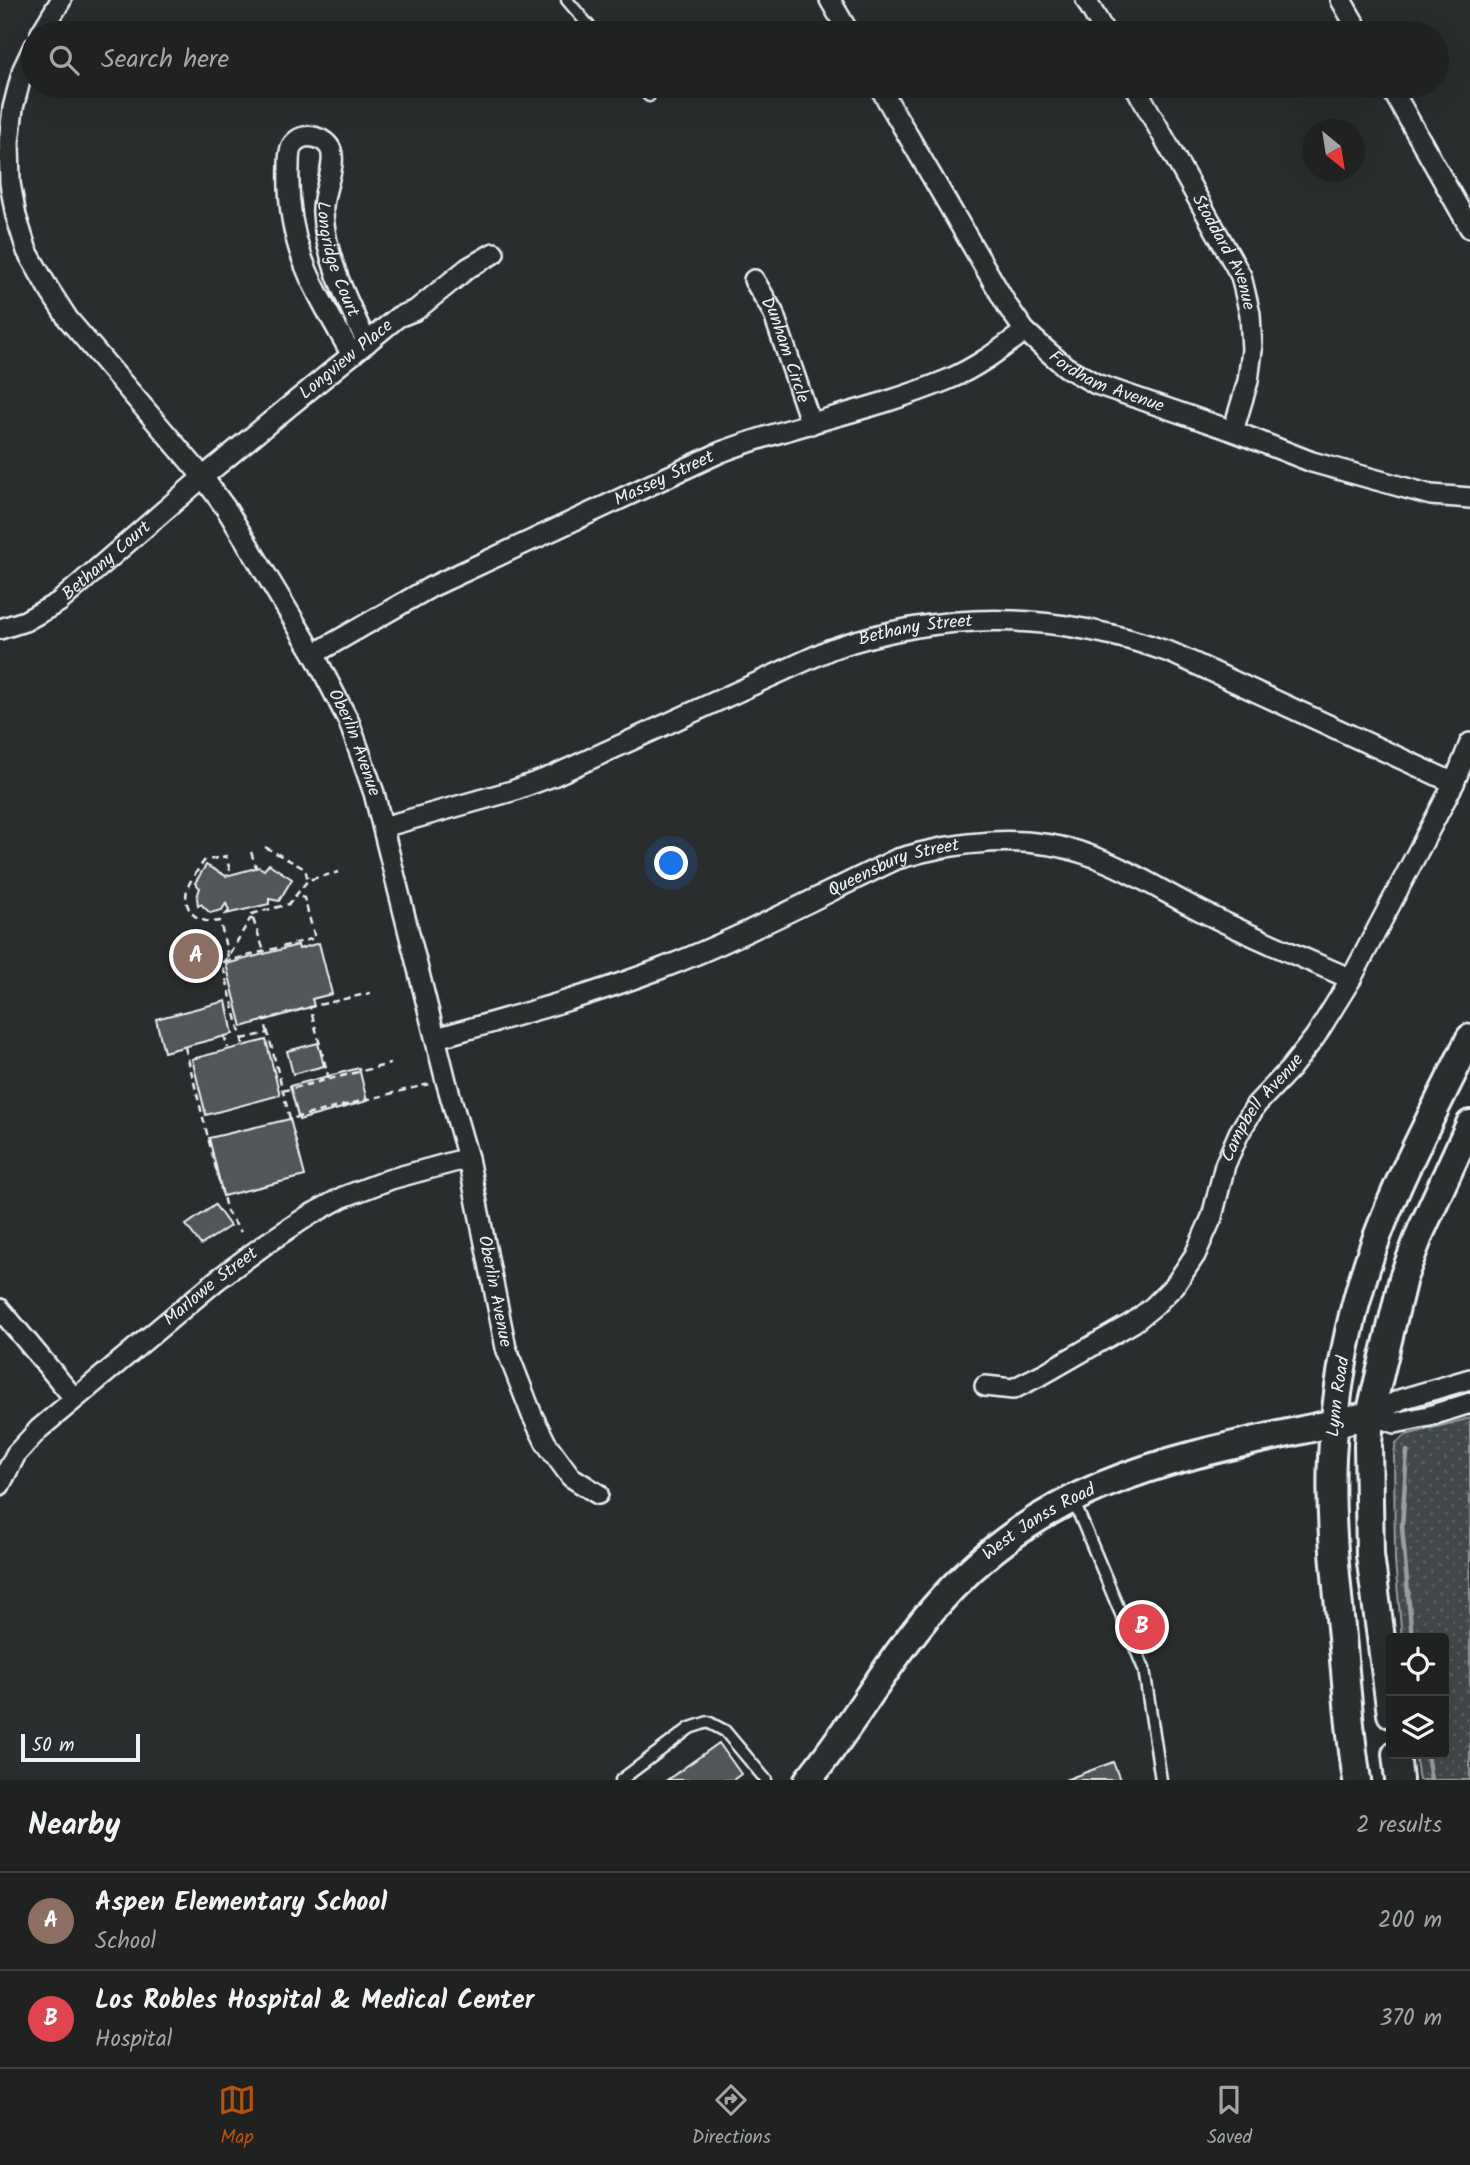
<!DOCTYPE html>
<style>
body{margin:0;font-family:Kalam,sans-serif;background:#2d2f2f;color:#f1f3f6}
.controls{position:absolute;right:21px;bottom:21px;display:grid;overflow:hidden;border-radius:7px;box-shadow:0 7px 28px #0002}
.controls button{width:63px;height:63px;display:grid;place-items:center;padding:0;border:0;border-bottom:2px solid #3d3f40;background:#202222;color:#f1f3f6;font:35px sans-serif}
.compass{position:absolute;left:1302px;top:119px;width:63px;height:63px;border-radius:50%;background:#202222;box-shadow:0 7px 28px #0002;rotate:150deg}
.scale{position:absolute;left:21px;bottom:18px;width:119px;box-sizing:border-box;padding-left:7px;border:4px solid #e8f1f8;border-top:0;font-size:19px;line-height:24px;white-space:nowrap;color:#e8f1f8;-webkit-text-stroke:5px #2a2d2e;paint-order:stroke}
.you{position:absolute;left:672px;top:864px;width:24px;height:24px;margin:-18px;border:5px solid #fff;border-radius:50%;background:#1a73e8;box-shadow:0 0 0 10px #1a73e833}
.badge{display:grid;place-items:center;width:46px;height:46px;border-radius:50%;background:#b45309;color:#fff;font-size:23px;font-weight:700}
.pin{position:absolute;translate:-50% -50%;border:4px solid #fff;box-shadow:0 2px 7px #0006}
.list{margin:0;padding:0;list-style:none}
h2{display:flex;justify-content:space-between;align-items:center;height:91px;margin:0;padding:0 28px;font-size:30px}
h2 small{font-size:23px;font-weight:400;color:#a2a4a5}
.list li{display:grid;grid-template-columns:46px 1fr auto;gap:21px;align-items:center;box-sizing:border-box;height:98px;padding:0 28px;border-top:2px solid #3d3f40}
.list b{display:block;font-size:26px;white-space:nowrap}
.list p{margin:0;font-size:23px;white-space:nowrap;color:#a2a4a5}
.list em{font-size:23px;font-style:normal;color:#a2a4a5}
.icon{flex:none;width:38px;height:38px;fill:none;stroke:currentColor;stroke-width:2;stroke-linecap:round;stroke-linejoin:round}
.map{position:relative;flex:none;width:1470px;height:1780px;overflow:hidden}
.search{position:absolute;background:#202222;box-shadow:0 7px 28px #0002;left:21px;right:21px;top:21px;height:77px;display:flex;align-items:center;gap:18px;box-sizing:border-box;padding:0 24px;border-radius:38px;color:#a2a4a5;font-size:26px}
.sheet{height:287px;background:#202222}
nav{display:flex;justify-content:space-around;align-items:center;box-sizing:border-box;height:98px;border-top:2px solid #3d3f40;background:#202222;font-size:19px;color:#a2a4a5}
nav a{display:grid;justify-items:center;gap:4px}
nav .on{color:#b45309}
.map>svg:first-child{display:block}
</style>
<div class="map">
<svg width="1470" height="1780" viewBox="0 0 1470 1780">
<defs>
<pattern id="grass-dots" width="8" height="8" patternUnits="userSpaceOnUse" patternTransform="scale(1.75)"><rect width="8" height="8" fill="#424648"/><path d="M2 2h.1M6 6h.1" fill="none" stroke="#5d6163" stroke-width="1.8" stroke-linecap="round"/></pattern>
</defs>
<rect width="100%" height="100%" fill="#2a2d2e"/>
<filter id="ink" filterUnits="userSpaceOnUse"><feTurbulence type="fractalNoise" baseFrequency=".0143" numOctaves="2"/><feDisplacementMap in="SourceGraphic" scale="14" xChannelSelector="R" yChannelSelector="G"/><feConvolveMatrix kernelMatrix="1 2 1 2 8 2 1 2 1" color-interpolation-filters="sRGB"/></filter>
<g filter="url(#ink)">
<!-- grass -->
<path fill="url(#grass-dots)" stroke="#959ca0" stroke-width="2" d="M1470 1418V1780H1419L1415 1754H1444V1638H1402L1395 1562 1394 1453 1396 1443 1406 1435Z"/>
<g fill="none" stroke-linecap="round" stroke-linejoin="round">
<!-- stream -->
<path stroke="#989fa3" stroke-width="4.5" d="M1407 1451 1402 1527 1412 1638
M1427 1754 1431 1780"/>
</g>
<!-- building -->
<path fill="#535759" stroke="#e8f1f8" stroke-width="2" d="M269 864 292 879 279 901 269 899V904L226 914 229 911 226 903 222 910 210 913 201 904 198 906 197 897 200 888 195 883 206 865 226 876 259 867 264 870Z
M319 943 332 994 312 999 314 1006 242 1027 226 964 298 945 299 949Z
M226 1001 233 1034 164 1052 156 1019Z
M266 1040 280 1095 206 1115 192 1059Z
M318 1043 324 1066 293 1074 287 1051Z
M359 1068 367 1101 299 1120 290 1086Z
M290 1119 305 1176 223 1196 209 1138Z
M215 1205 230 1226 201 1245 186 1225Z
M719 1743 741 1774 733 1780H667Z
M1113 1762 1120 1780H1065Z"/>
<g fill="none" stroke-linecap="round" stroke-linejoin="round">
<!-- lane casing -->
<g stroke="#e8f1f8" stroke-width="15">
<path id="lane" d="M567 0 595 33
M640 86 649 96
M1074 1502 1144 1669 1161 1780
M621 1780 690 1728 708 1722 725 1731 766 1780"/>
</g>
<!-- street casing -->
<g stroke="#e8f1f8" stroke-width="24">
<g id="street">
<path d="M830 0 849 33"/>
<path d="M1086 0 1105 33"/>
<path d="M1341 0 1360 33"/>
<path d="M41 33 61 0"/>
<path id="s1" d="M33 48 23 69 13 108 9 142 10 183 16 216 27 251 48 288 68 319 203 477 227 510 314 654 349 722 374 793 446 1081 468 1158 506 1348 532 1415 546 1443 571 1477 598 1494"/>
<path id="s2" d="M879 86 1008 307 1025 331 1047 351 1066 367 1096 384 1233 431 1312 462 1431 495 1470 498"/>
<path id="s3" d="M1135 86 1241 276 1250 314 1252 350 1248 381 1233 431"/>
<path d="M1390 86 1470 228"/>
<path id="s4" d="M754 280 773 312 811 424"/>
<path id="s5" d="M352 355C314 287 286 248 289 167 289 159 289 147 295 142 306 131 326 138 331 150 337 167 321 193 323 213 325 257 348 303 367 343"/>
<path id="s6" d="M0 629 25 621 59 602 203 477 398 317 416 310 468 268 494 253"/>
<path id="s7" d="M314 654 431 587 721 452C795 424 874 410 947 380 976 368 1001 349 1025 331"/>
<path id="s8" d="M383 827 512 791 553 776 831 649C947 609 1058 612 1172 653L1454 783"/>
<path id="s9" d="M436 1038C511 1017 587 997 660 969 741 938 819 896 897 859 957 841 1026 833 1086 854 1127 868 1163 892 1201 911 1250 936 1301 957 1351 979"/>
<path d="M0 1309 74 1398"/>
<path id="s10" d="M985 1386 1013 1389 1045 1373 1134 1322 1154 1306 1175 1285 1195 1255 1212 1217 1225 1165 1239 1133 1256 1105 1290 1069 1315 1037 1351 979 1454 783 1470 743"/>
<path d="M1370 1415 1402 1399 1470 1379"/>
<path d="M1370 1415 1395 1423 1429 1416 1470 1403"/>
<path id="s11" d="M0 1485 16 1454 39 1429 217 1280 267 1243 308 1216 343 1197 391 1179 468 1158"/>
</g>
</g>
<!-- secondary casing -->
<g stroke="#e8f1f8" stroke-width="32">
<g id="secondary">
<path d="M1391 1714 1370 1555 1368 1445 1370 1415 1403 1278 1421 1231 1470 1124"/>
<path d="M1396 1754 1399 1780"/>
<path id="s12" d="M808 1780C853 1725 887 1662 933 1609 1056 1466 1199 1455 1370 1415"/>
<path id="s13" d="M1357 1780C1350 1737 1347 1692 1343 1648 1337 1585 1329 1521 1332 1458 1335 1400 1345 1340 1361 1285 1386 1198 1431 1119 1470 1038"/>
</g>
</g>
<!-- path -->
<path stroke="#e8f1f8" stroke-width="2.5" stroke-dasharray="7 5" stroke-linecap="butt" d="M265 847 305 869 308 880
M251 852 256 867
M253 919 264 951
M228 957 220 921C200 925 182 912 187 890 189 881 198 870 204 861L226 856 231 874
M224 962 315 938 304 898 296 895
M268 1033 264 1020 310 1007
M224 1035 228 1048
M242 1039 268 1033 290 1119 429 1084
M243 1044 222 963 228 957 250 919H253L252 914 289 904 308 880 339 872
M185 1047 227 1212 241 1232
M329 1079 310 1007 370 993
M282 1091 390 1064"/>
<!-- lane -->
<use href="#lane" stroke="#2a2d2e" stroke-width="10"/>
<!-- street -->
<use href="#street" stroke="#2a2d2e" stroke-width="19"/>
<!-- secondary -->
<use href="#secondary" stroke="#2a2d2e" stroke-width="26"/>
</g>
</g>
<g text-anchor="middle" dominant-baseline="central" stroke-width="5" stroke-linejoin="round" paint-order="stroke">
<!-- street labels -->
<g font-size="18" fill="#e8f1f8" stroke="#2a2d2e">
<text stroke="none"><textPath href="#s3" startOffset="189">Stoddard Avenue</textPath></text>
<text stroke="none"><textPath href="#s5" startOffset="383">Longridge Court</textPath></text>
<text stroke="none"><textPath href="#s4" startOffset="77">Dunham Circle</textPath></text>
<text stroke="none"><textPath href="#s6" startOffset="441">Longview Place</textPath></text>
<text stroke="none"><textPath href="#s2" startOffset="383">Fordham Avenue</textPath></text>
<text stroke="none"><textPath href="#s7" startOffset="392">Massey Street</textPath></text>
<text stroke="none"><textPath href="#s6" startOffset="128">Bethany Court</textPath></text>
<text stroke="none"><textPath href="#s8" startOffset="570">Bethany Street</textPath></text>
<text stroke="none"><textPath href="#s1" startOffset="803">Oberlin Avenue</textPath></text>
<text stroke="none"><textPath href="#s9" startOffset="490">Queensbury Street</textPath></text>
<text stroke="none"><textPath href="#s10" startOffset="422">Campbell Avenue</textPath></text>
<text stroke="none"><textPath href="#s11" startOffset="292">Marlowe Street</textPath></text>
<text stroke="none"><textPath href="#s1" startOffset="1370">Oberlin Avenue</textPath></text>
<text stroke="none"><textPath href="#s13" startOffset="385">Lynn Road</textPath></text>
<text stroke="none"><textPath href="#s12" startOffset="350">West Janss Road</textPath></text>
</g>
</g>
</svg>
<div class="controls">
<button><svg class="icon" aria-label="locate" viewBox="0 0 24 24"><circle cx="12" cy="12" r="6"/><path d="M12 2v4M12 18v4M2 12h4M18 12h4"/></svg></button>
<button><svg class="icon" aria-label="layers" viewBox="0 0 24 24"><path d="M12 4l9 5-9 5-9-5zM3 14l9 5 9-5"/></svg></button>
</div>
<svg class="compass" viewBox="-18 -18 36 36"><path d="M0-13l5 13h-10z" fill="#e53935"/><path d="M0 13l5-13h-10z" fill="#a2a4a5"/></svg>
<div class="scale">50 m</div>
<div class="you"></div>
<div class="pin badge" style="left:196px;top:956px;background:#8d6e63">A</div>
<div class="pin badge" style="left:1142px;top:1627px;background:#e0444e">B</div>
<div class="search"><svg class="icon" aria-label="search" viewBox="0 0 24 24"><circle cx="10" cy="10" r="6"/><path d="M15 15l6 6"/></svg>Search here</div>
</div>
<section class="sheet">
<h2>Nearby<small>2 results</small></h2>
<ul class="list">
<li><span class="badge" style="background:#8d6e63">A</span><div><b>Aspen Elementary School</b><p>School</p></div><em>200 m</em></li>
<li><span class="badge" style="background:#e0444e">B</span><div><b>Los Robles Hospital &amp; Medical Center</b><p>Hospital</p></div><em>370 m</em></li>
</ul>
</section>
<nav>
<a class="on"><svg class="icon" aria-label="map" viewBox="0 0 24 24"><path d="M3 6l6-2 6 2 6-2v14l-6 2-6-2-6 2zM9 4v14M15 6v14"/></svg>Map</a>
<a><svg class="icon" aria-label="directions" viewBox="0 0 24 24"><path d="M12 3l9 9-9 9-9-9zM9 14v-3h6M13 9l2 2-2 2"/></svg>Directions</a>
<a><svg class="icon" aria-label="saved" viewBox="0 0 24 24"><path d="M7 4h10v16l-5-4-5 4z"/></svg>Saved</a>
</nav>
